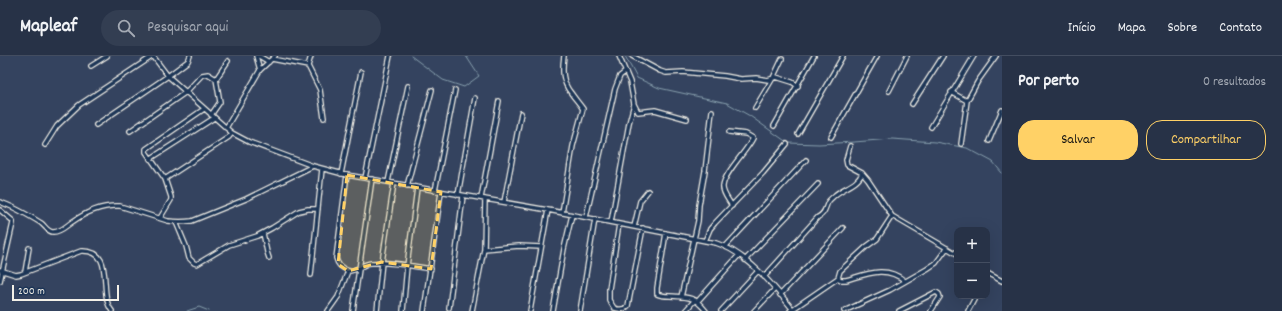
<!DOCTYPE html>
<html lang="pt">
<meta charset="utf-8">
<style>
body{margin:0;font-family:Dekko,sans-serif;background:#333e52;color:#f1f3f6}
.controls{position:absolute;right:12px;bottom:12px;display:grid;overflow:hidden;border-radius:8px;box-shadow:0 4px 16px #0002}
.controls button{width:36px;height:36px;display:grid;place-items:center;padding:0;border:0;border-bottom:1px solid #434d60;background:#273247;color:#f1f3f6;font:20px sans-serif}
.scale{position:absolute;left:12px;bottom:10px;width:107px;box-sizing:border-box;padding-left:4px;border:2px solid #f4f1e8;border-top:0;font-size:11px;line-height:14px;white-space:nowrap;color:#f4f1e8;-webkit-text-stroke:3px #1d3557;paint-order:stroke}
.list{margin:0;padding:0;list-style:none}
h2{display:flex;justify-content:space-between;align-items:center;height:52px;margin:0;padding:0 16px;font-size:17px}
h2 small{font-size:13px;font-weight:400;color:#a4aab4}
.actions{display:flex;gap:8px;padding:12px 16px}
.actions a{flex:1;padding:9px 0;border:1px solid #ffd166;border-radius:16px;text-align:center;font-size:14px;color:#ffd166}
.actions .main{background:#ffd166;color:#111}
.icon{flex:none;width:22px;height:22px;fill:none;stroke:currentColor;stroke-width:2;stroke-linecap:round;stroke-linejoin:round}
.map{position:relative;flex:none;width:1002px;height:255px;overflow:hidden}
header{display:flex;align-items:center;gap:24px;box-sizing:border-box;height:56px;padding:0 20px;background:#273247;border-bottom:1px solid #434d60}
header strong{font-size:19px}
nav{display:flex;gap:22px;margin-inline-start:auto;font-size:14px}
.search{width:280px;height:36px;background:#333e52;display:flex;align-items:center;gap:10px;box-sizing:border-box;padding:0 14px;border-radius:22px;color:#a4aab4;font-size:15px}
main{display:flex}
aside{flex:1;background:#273247}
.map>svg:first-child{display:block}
</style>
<header>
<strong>Mapleaf</strong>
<div class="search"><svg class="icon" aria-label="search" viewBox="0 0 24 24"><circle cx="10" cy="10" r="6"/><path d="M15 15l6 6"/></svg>Pesquisar aqui</div>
<nav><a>Início</a><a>Mapa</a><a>Sobre</a><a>Contato</a></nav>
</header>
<main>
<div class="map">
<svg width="1002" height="255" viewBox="0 0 1002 255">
<rect width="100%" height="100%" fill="#34435f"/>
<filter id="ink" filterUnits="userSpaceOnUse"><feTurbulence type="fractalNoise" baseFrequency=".025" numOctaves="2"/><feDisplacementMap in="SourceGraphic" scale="8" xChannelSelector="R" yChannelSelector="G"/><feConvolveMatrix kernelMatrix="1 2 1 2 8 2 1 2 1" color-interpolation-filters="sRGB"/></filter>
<g filter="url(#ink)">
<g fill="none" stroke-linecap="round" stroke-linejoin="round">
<!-- stream -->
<path stroke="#88a0ae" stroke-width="1" d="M411 0 443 24 464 31 479 20 466 0
M625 0 637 22 659 32 727 47 750 60 788 87 819 88 854 86 892 83 935 86 967 92 993 106 1002 117
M187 255 199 251 209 255"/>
<!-- minor casing -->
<g stroke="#f4f1e8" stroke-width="6">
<path id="minor" d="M256 0 260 14
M259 0 269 6
M311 0 308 10 320 34 324 62
M619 0 630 26 634 48 638 56 655 54 687 63
M632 0 660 15 666 17 683 16 725 20 741 23 756 22 768 24 776 21 792 26 798 30
M272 3 308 10
M91 10 107 0
M889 35 907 0
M951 36 967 45
M912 48 943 0
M755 52 773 22 782 3
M211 59 220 46 216 23 228 5
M96 69 168 20 188 5 190 0
M774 70 814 0
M931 71 974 0
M226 72 260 14 275 0
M130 75 186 36 202 19 208 18 216 23
M729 76 746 78 753 82C747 95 724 117 723 130 722 137 729 144 732 150
M798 78 843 0
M831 81 877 0
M989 85 1002 54
M961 88 967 45 978 25 996 0
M45 89 57 70 79 49 153 0 168 20 232 77 249 86 313 110 347 119 548 154 716 187C747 197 774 230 794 255
M850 90 846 104 847 109 862 117 868 124 892 160 957 198
M150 103 214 62
M341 118 361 16
M347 119 336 202C338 210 341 211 348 215
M365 122 390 0
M165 123 146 96V93L204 53
M388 126 408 30
M407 130 432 34
M435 135 455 34
M458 139 475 42
M481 142 499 45
M0 146C15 151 28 159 41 167 45 170 48 176 53 176 61 176 66 170 72 166 86 156 103 149 120 150L168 165C176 166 184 166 192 165L246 143 313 110
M504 146 521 57
M0 154 13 165V167L0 225
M562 157 573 90 583 53C579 47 575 43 571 37 562 26 562 14 564 0
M586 161 615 33 620 20 625 16
M160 162 171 144V141L165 123 229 81 232 77
M176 166 186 190 189 202 194 207 197 208 229 189 257 180 272 172 299 155 308 153H318
M611 166 629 67 634 48
M619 168 609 233V244L614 252C619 254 624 254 628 250L643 172
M634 171 640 145 648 135
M263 177 267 196 269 202
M666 177 657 232V238C661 240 665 240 670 240 688 241 694 240 706 255
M705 185 710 173 715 167 763 117 787 88
M725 191 806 104
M484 193 519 190 541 191
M745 204 818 128
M0 214 16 219 21 218 81 195C117 193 97 237 112 255
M25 216 29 192
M987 217 1002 225
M311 219 322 113
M764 221 818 161C825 158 825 152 828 146 830 143 833 141 835 139 844 131 858 129 862 117
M838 222 841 224H846C867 218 886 209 905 225
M780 239 843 172
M681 241 698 165 699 149 705 115 712 55
M697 246 739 199
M449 252 463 140
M328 255 338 241 348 215C358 215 362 208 371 207 390 205 412 210 431 213
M353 255 372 123
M377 255 382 206 394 127
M403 255 407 210 417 132
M424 255 441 136
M472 255 484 193 485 143
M530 255 548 154
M553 255 564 193 572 159
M580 255 595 163
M685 255 695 244
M721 255 758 215
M754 255 775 233
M790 255 838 222 840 215 866 191 877 183 892 160
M844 255 890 234 927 213 936 207 947 192
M899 255 936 236 939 238 940 241 931 255
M968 255 976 240"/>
</g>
<!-- minor -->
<use href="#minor" stroke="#1d3557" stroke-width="3.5"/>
</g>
</g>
<!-- marked area -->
<path fill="#ffd166" fill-opacity="0.2" stroke="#ffd166" stroke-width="3" stroke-dasharray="8 5" stroke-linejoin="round" d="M347 119 441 136 431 213 382 206 348 215 338 208Z"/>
</svg>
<div class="controls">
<button>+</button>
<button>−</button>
</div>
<div class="scale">200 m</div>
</div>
<aside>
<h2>Por perto<small>0 resultados</small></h2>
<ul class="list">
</ul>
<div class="actions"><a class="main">Salvar</a><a>Compartilhar</a></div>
</aside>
</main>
